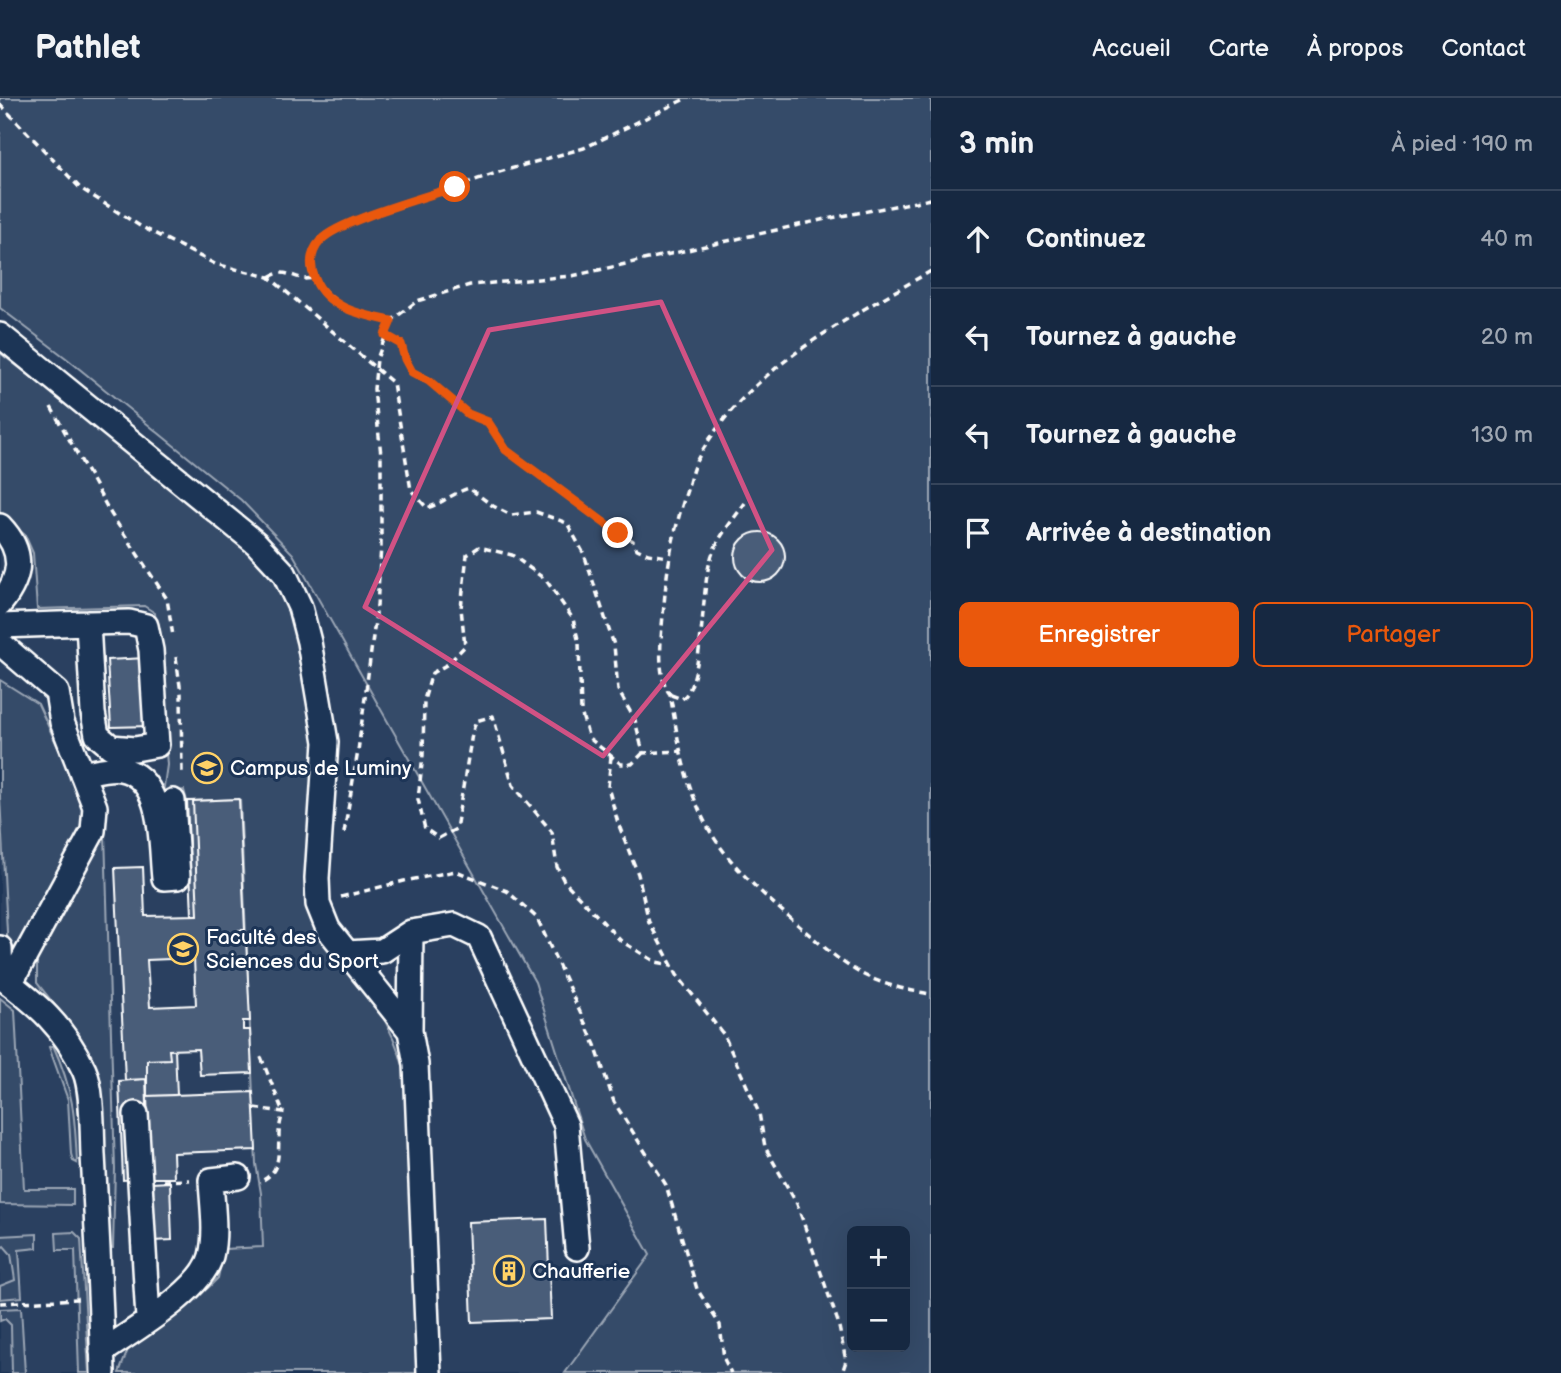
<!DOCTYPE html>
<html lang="fr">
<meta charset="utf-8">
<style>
body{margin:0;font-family:"Balsamiq Sans",sans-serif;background:#1f3048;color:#f1f3f6}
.controls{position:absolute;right:21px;bottom:21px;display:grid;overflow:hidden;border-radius:10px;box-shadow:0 7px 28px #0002}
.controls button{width:63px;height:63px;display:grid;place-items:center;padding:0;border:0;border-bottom:2px solid #35445a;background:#162841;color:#f1f3f6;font:35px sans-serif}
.stop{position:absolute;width:21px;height:21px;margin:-16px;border:5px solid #ea580c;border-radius:50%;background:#fff}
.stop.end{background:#ea580c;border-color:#fff;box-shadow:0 2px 7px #0008}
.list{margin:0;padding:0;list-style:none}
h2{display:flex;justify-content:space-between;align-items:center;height:91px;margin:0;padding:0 28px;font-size:30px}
h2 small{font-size:23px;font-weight:400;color:#9ea6b1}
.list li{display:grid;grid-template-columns:46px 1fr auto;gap:21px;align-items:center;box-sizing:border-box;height:98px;padding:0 28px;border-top:2px solid #35445a}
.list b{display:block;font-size:26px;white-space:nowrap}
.list em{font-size:23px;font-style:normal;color:#9ea6b1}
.actions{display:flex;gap:14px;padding:21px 28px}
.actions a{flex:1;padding:16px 0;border:2px solid #ea580c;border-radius:10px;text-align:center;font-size:24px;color:#ea580c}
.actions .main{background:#ea580c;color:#fff}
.icon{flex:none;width:38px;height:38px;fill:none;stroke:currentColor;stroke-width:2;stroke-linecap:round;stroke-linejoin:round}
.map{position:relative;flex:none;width:931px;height:1275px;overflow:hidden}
header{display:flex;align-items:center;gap:42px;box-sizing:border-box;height:98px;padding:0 35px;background:#162841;border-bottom:2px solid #35445a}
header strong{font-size:33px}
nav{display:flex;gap:38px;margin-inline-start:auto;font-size:24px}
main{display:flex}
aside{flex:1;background:#162841}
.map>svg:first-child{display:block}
</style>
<header>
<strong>Pathlet</strong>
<nav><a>Accueil</a><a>Carte</a><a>À propos</a><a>Contact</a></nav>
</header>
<main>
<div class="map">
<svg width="931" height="1275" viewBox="0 0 931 1275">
<rect width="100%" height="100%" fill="#1d3557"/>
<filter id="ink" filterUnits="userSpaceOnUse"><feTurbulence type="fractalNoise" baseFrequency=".0143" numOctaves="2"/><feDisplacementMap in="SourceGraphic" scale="14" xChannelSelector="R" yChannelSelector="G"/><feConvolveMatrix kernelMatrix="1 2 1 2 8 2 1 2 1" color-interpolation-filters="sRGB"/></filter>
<g filter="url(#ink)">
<!-- built -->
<path fill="#2a4161" d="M0 210 66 260 241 402 293 456 535 884 585 1041 650 1157 565 1275H0Z"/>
<!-- green -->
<path fill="#364b69" stroke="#9aa5b4" stroke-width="2" fill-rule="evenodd" d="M0 0H931V1275H565L650 1157 585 1041 535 884 293 456 241 402 66 260 0 210ZM852 1133H905V1249H852Z
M0 255 156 374 266 467 290 512 304 561 315 634 308 809C318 840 344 864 364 890 383 915 397 944 405 974L418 1275H119L129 1249 208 1190 218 1180 224 1151 263 1149 261 1095 256 1066 240 701 187 703 184 692 163 695 167 667 155 515 144 508 37 511 33 455 25 437 0 417Z
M0 582 38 606 82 701 84 726 9 872 0 699Z
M105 735 115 1071 113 1150H108L80 944 63 917 37 885V861Z
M0 900 15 912 24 1091H73V1107L0 1106Z
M53 947C73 992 75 1016 77 1065L73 1063 71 1056 68 1002 49 949Z
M74 1134 81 1141 89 1275H79L75 1152H57L56 1135Z
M37 1136V1150L19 1152 22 1199 0 1201V1188L15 1182 11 1156 4 1148 0 1151V1138Z
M21 1210 25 1275H12L11 1227 5 1221 0 1223V1211Z"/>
<!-- building -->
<path fill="#4a5d79" stroke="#fff" stroke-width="2" fill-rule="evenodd" d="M735 459a25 25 0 1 1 50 0a25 25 0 1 1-50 0Z
M146 560 150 628 111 629 107 562Z
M239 701 245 832H239V841H246L250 923H243V932H250L252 975 200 977 198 951 169 952 170 961 147 962V981L125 982 115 770 143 769 145 818 198 817 193 703ZM194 860 196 907 150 909 147 862Z
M187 703H193L198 817H192Z
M169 952H175L177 997 147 998V962L170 961Z
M146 981 150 1080 123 1082 119 983Z
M253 994 256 1052 173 1055 174 1080H150L147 998Z
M170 1084 172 1142 153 1143 151 1085Z
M547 1121 551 1221 472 1224 468 1124Z"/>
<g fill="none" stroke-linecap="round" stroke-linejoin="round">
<!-- minor casing -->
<g stroke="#fff" stroke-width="28">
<path id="minor" d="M0 237 256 445 284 475 300 509 309 544 326 644 317 780 318 806 328 831 410 933 416 966 429 1275
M0 428C25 454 22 479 0 506
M0 528 88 525H90L129 524 146 528 151 552 157 647 135 651 111 649 97 637 93 615 88 525
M0 545 57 594 62 624 95 709 93 733 10 886
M82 676C93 674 108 669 120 671 165 679 160 745 164 780L178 779 173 703
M0 850 1 879
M347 855 382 853 411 834
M0 878C38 907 63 927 84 972 93 991 92 1035 93 1057 97 1129 101 1202 103 1275
M410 933 411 834 454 827 479 839 566 1027 577 1150
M136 1016 148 1221
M102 1254C132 1233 202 1193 211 1158 217 1134 212 1106 211 1082L238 1079"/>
</g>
<!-- path -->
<path stroke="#fff" stroke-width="3.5" stroke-dasharray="7 5" stroke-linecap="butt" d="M0 6 80 90 140 128 215 166 269 179 393 285 411 392 427 410C443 405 453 395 469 390L493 408 511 417 536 414 567 425 584 456 614 547 618 592 635 622 643 655 681 653
M931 173C844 223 747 270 697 362 692 371 690 382 687 392 674 431 667 467 664 507 662 530 655 579 670 596 677 634 682 674 698 709 719 761 764 797 805 833 822 847 840 864 860 875 880 886 909 893 931 896
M270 179C282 171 289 177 301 180 305 182 310 180 314 180
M391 223 352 213 337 205 317 187 310 170 313 153 323 140 351 124 496 75 584 50 687 0
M385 237 401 246 405 261 412 274 429 283 468 316 488 325 506 352 536 375 551 384 565 397 633 443 637 451 648 456 668 459
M51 309 111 416 167 501 173 538
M176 559 181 595 182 676
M671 597 682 601C705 584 700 491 711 460 717 440 733 422 745 405
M643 655 632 666H621L589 640 581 614 579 545 573 521 546 482 512 457 479 449 467 457 461 510 465 548 448 566 432 575 424 602 423 657 418 701 425 731 439 740 456 731 472 636 476 623 493 618 513 687 552 734 557 769 564 783 621 843 656 864 672 867
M611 658 608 689 618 725 638 776 649 824 677 877 724 937 759 1015 765 1049 797 1106 838 1224 846 1263 842 1275
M344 735 358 653 377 508 381 448V357L374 291 377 261 391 223 417 203 470 187 572 178 821 122 931 101
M341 799 404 783 456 773 507 793 537 820 595 947 614 1004 666 1087 697 1191 720 1227 724 1261 731 1275
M261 959 283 1014
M254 1010 283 1014C281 1022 279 1029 279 1037 278 1057 281 1075 259 1084
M163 1083 190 1082
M0 1205 78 1201"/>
<!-- minor -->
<use href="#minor" stroke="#1d3557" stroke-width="23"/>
</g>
</g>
<g fill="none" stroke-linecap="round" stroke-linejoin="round" filter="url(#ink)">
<!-- route -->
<path stroke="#ea580c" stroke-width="9" d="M455 89C426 99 338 123 321 142 310 154 309 167 315 181 327 211 364 217 391 223L385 237 401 246 405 261 412 274 429 283 468 316 488 324 506 352 618 435"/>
</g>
<!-- marked area -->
<path fill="none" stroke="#d15284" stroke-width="5" stroke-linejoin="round" d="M661 204 772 452 603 658 365 509 489 232Z"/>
<!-- icons -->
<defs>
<g id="university-ring" transform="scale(1.575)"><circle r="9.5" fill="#1d3557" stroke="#ffd166" stroke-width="1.5"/><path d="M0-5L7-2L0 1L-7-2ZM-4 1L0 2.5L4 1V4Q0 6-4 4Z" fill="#ffd166"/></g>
<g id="building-ring" transform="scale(1.575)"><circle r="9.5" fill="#1d3557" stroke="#ffd166" stroke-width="1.5"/><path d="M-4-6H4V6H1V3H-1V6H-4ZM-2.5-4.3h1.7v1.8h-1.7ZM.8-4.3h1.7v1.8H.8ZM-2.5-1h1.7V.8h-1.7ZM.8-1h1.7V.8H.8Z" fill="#ffd166"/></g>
</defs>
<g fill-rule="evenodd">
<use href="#university-ring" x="207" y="670"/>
<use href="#university-ring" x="183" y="851"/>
<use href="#building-ring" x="509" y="1173"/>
</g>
<g text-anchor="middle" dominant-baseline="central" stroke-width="6" stroke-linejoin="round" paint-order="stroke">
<!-- poi labels -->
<g font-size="21" fill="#fff" stroke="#1d3557" text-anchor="start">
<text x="230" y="670">Campus de Luminy</text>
<text x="206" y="839">Faculté des<tspan x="206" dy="24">Sciences du Sport</tspan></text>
<text x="532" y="1173">Chaufferie</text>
</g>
</g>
</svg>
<div class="controls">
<button>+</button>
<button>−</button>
</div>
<div class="stop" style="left:455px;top:89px"></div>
<div class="stop end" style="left:618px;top:435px"></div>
</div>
<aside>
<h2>3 min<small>À pied · 190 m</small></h2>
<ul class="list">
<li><svg class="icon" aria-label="ahead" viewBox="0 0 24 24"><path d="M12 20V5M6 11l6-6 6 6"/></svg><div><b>Continuez</b></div><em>40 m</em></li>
<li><svg class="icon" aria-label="left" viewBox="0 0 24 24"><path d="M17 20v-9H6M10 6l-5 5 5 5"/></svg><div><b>Tournez à gauche</b></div><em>20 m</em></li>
<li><svg class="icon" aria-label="left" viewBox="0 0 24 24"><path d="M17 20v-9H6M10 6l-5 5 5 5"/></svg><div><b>Tournez à gauche</b></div><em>130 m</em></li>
<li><svg class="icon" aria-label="arrive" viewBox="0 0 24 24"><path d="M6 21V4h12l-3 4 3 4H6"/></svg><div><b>Arrivée à destination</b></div></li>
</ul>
<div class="actions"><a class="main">Enregistrer</a><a>Partager</a></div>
</aside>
</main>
